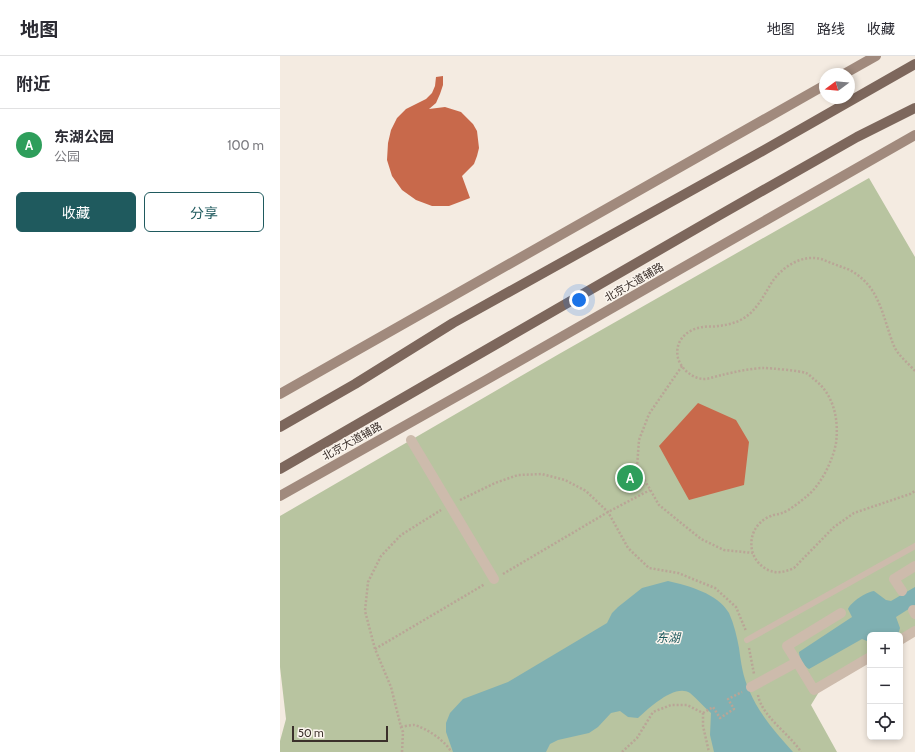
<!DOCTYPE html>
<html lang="zh">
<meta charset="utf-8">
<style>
body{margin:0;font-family:Cabin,"Noto Sans SC",sans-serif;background:#f7f7f7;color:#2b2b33}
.controls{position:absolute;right:12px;bottom:12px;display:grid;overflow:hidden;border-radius:6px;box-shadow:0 2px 6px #0003}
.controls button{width:36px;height:36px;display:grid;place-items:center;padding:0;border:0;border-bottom:1px solid #e1e1e2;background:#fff;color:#2b2b33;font:20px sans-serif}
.compass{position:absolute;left:539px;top:12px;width:36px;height:36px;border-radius:50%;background:#fff;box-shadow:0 2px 6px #0003;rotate:254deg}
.scale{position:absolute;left:12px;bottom:10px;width:96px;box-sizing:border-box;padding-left:4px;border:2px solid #3b302b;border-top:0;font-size:11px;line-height:14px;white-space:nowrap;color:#3b302b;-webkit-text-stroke:3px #fbf5ee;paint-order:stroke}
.you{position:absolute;left:299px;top:244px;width:14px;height:14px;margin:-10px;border:3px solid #fff;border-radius:50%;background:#1a73e8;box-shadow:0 0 0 6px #1a73e833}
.badge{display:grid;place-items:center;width:26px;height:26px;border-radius:50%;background:#1f5a5e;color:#fff;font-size:13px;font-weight:700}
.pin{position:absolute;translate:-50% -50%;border:2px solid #fff;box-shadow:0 1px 4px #0006}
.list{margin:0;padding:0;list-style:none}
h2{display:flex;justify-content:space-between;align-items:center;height:52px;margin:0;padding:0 16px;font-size:17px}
h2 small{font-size:13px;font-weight:400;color:#7c7c81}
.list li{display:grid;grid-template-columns:26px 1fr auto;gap:12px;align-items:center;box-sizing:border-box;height:72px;padding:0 16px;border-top:1px solid #e1e1e2}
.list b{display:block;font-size:15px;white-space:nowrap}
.list p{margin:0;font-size:13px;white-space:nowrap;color:#7c7c81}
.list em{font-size:13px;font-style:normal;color:#7c7c81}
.actions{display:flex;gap:8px;padding:12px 16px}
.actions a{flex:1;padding:9px 0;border:1px solid #1f5a5e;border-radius:6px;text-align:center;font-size:14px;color:#1f5a5e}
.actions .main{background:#1f5a5e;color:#fff}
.icon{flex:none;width:22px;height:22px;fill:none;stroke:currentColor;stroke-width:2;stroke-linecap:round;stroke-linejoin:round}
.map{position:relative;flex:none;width:635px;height:696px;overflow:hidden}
header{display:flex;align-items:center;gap:24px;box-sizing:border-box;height:56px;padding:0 20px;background:#fff;border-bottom:1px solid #e1e1e2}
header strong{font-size:19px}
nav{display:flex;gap:22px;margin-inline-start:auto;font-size:14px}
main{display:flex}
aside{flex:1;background:#fff}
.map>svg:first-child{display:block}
</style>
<header>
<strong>地图</strong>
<nav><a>地图</a><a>路线</a><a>收藏</a></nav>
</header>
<main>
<aside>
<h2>附近<small></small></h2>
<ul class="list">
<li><span class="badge" style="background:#2e9e5b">A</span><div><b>东湖公园</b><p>公园</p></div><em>100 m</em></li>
</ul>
<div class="actions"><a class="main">收藏</a><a>分享</a></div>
</aside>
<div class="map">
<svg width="635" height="696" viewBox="0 0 635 696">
<rect width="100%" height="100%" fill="#f4ebe1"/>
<!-- green -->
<path fill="#b8c4a0" d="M589 122 635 201V577L620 579H590V603L542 631 531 649 557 696H0V685L6 663 0 611V460L279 298Z"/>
<!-- water -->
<path fill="#7fb0b2" d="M388 525C409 530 437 537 449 557 454 568 457 581 459 592 461 607 463 621 469 634 479 658 496 677 513 696H434L430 679 431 657C424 651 417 643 410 637 395 627 368 653 358 662L348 661 340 655 331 657 318 671 309 677 278 684 270 688 266 696H173L166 676V667L170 657 183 643 228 626 327 567 332 557 338 551 362 532Z
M635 531V549L616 561 620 572 618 579H590V592L587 585 582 583 529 613C524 610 519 602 519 596L572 561 568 553C571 546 586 536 594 535L606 544 611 545Z"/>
<!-- building -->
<path fill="#c8694b" d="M163 20V29L160 38 156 47 149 53 165 51 181 56 193 68 197 75 199 92 197 100 194 108 182 120 190 142 169 150H152L136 144 122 134 112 120 107 104 108 87 111 74 117 62 126 53 146 43 152 37 155 30 156 21Z
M418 347 456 364 469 386 464 429 409 444 379 390Z"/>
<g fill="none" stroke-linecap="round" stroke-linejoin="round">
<!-- path -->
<path stroke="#b9a596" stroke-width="2.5" stroke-dasharray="2 2" stroke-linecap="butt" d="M402 310 369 358 359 384 357 411 379 449 421 483 444 494 473 497
M635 315C628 307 619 300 615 292 612 286 610 279 608 273 601 251 595 229 573 216 569 213 564 212 559 210 553 208 547 205 541 203 522 198 502 211 492 226 484 239 477 254 464 262 456 267 447 269 438 270 433 271 428 270 423 271 407 273 394 285 398 302 401 313 412 322 423 323 430 323 436 320 442 319 454 316 472 312 484 312 490 312 521 315 526 317 529 318 532 322 535 324 554 339 559 364 556 387 553 404 541 429 527 440 521 445 509 455 502 457 498 459 494 458 491 460 477 465 469 479 472 494 474 503 480 510 488 514 497 518 505 516 514 512L554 471 574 457 630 438 635 435
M180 444 215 427 238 419 262 418 285 424 306 435 328 456 348 492 369 512 398 517 435 532 456 551 466 575
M223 518 328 456 370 434
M469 592 474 618
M95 593 205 528
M478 639C482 661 509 677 521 696
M423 657 433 651 440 662 454 653 448 643 462 636
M121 671C125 670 131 669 134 669 145 671 167 686 171 696
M122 696 123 676 121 671 111 631 95 593 85 555 88 526 101 500 121 479 161 454
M342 696 357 682 373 656 391 649H407L423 657V670L429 696"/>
<!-- lane -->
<path stroke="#cdbbac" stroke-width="6" d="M467 584 635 490"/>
<!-- street -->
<path stroke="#cdbbac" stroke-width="10" d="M131 384 214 523
M622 535 614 523 635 510
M633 554 635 558
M620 584 635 575
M517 606 507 590 561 557
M471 631 517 606 534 634 590 601"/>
<!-- secondary -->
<path stroke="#a18a7d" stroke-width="10" d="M564 18 596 0
M0 338 545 29
M0 440 206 324 635 79"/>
<!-- primary -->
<path stroke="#7d675c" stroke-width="10" d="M0 371 75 328 173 267 486 93 635 8
M0 413 438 160 577 81 635 52"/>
</g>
<g text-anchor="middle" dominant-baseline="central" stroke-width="3" stroke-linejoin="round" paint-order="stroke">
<!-- street labels -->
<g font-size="11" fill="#3b302b" stroke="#fbf5ee">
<text transform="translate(354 226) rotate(-30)">北京大道辅路</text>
<text transform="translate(72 385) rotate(-29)">北京大道辅路</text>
</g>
<!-- water labels -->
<g font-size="12" font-style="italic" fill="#1f5a5e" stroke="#fbf5ee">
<text x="388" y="581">东湖</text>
</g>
</g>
</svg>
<div class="controls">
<button>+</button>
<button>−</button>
<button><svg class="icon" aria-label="locate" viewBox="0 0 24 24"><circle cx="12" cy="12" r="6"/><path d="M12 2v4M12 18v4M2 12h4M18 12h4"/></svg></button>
</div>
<svg class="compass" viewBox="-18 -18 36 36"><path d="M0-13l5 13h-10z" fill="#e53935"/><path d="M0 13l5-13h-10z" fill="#7c7c81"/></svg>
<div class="scale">50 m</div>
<div class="you"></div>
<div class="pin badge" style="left:350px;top:422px;background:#2e9e5b">A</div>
</div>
</main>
